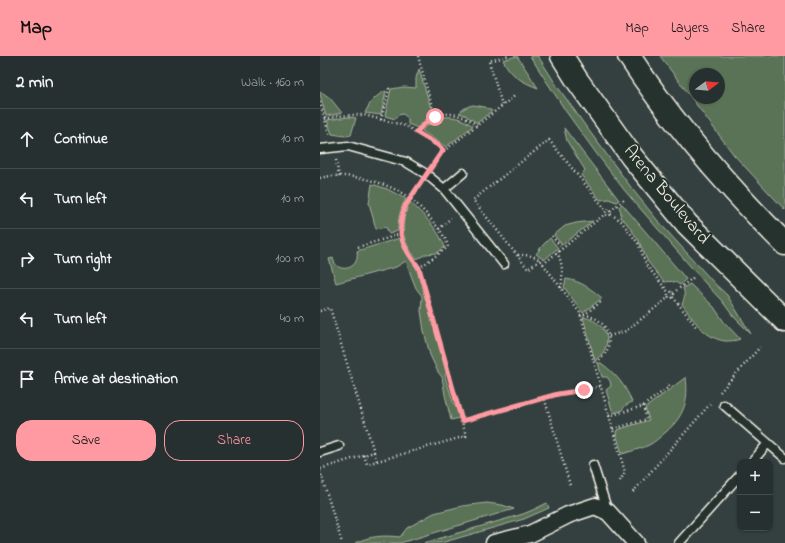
<!DOCTYPE html>
<meta charset="utf-8">
<style>
body{margin:0;font-family:"Indie Flower",sans-serif;background:#333c3c;color:#f1f3f6}
.controls{position:absolute;right:12px;bottom:12px;display:grid;overflow:hidden;border-radius:8px;box-shadow:0 1px 3px #0004}
.controls button{width:36px;height:36px;display:grid;place-items:center;padding:0;border:0;border-bottom:1px solid #434b4c;background:#273030;color:#f1f3f6;font:20px sans-serif}
.compass{position:absolute;left:369px;top:12px;width:36px;height:36px;border-radius:50%;background:#273030;box-shadow:0 1px 3px #0004;rotate:74deg}
.stop{position:absolute;width:12px;height:12px;margin:-9px;border:3px solid #ff9aa2;border-radius:50%;background:#fff}
.stop.end{background:#ff9aa2;border-color:#fff;box-shadow:0 1px 4px #0008}
.list{margin:0;padding:0;list-style:none}
h2{display:flex;justify-content:space-between;align-items:center;height:52px;margin:0;padding:0 16px;font-size:17px}
h2 small{font-size:13px;font-weight:400;color:#a4a9ab}
.list li{display:grid;grid-template-columns:26px 1fr auto;gap:12px;align-items:center;box-sizing:border-box;height:60px;padding:0 16px;border-top:1px solid #434b4c}
.list b{display:block;font-size:15px;white-space:nowrap}
.list em{font-size:13px;font-style:normal;color:#a4a9ab}
.actions{display:flex;gap:8px;padding:12px 16px}
.actions a{flex:1;padding:9px 0;border:1px solid #ff9aa2;border-radius:16px;text-align:center;font-size:14px;color:#ff9aa2}
.actions .main{background:#ff9aa2;color:#111}
.icon{flex:none;width:22px;height:22px;fill:none;stroke:currentColor;stroke-width:2;stroke-linecap:round;stroke-linejoin:round}
.map{position:relative;flex:none;width:465px;height:487px;overflow:hidden}
header{display:flex;align-items:center;gap:24px;box-sizing:border-box;height:56px;padding:0 20px;background:#ff9aa2;color:#111}
header strong{font-size:19px}
nav{display:flex;gap:22px;margin-inline-start:auto;font-size:14px}
main{display:flex}
aside{flex:1;background:#273030}
.map>svg:first-child{display:block}
</style>
<header>
<strong>Map</strong>
<nav><a>Map</a><a>Layers</a><a>Share</a></nav>
</header>
<main>
<aside>
<h2>2 min<small>Walk · 160 m</small></h2>
<ul class="list">
<li><svg class="icon" aria-label="ahead" viewBox="0 0 24 24"><path d="M12 20V5M6 11l6-6 6 6"/></svg><div><b>Continue</b></div><em>10 m</em></li>
<li><svg class="icon" aria-label="left" viewBox="0 0 24 24"><path d="M17 20v-9H6M10 6l-5 5 5 5"/></svg><div><b>Turn left</b></div><em>10 m</em></li>
<li><svg class="icon" aria-label="right" viewBox="0 0 24 24"><path d="M7 20v-9h11M14 6l5 5-5 5"/></svg><div><b>Turn right</b></div><em>100 m</em></li>
<li><svg class="icon" aria-label="left" viewBox="0 0 24 24"><path d="M17 20v-9H6M10 6l-5 5 5 5"/></svg><div><b>Turn left</b></div><em>40 m</em></li>
<li><svg class="icon" aria-label="arrive" viewBox="0 0 24 24"><path d="M6 21V4h12l-3 4 3 4H6"/></svg><div><b>Arrive at destination</b></div></li>
</ul>
<div class="actions"><a class="main">Save</a><a>Share</a></div>
</aside>
<div class="map">
<svg width="465" height="487" viewBox="0 0 465 487">
<rect width="100%" height="100%" fill="#344040"/>
<filter id="ink" filterUnits="userSpaceOnUse"><feTurbulence type="fractalNoise" baseFrequency=".025" numOctaves="2"/><feDisplacementMap in="SourceGraphic" scale="8" xChannelSelector="R" yChannelSelector="G"/><feConvolveMatrix kernelMatrix="1 2 1 2 8 2 1 2 1" color-interpolation-filters="sRGB"/></filter>
<g filter="url(#ink)">
<!-- green -->
<path fill="#5a7256" stroke="#a7b29f" fill-rule="evenodd" d="M197 0 218 32C202 26 191 20 183 4Z
M210 0H218L237 30 267 72 313 134 338 165 395 228 407 239 431 278 413 260 402 245 386 228 364 203 305 135 276 97 247 57Z
M340 0H465V154L414 99ZM375 18H399V42H375Z
M99 13 113 59 104 65 98 72 88 68V62L83 58 78 59 75 63 65 60 71 33 84 31 96 32V22Z
M0 35 10 42 22 57 6 60 0 38Z
M66 35 61 59 45 57C50 46 56 39 66 35Z
M153 49 165 51 172 55 157 67 145 59 139 57C143 53 147 50 153 49Z
M28 61 36 62 31 79 25 80 12 78 7 64Z
M125 61C136 60 144 64 153 70L126 91 102 75C108 67 115 64 125 61Z
M244 72 299 144 296 146 289 143 280 144 261 119 263 117 265 114 247 85Z
M52 128 67 133 86 143C80 153 78 163 78 175L69 178 66 171 56 173 49 147Z
M90 146C104 159 118 173 125 191L117 197 106 198 97 203C81 186 79 167 90 146Z
M302 148 366 223 360 229C355 225 351 225 344 226L328 206 318 183 305 165 300 162 301 156 299 151Z
M273 165 242 189 234 179 245 170 256 167Z
M80 182C82 192 88 200 95 207L127 315 125 320 134 349 137 351 140 362 131 364 125 339 122 321 118 316 110 299 104 275 101 255 102 240 96 232 92 222 86 205 76 211 16 227 9 203 13 202C16 219 41 214 37 195Z
M230 182 238 192 224 204 216 198 222 190Z
M246 223C261 225 271 233 282 242L263 257 244 231Z
M370 228 394 251 404 266 420 283C415 285 410 285 405 285 384 282 373 263 362 248 365 242 365 238 363 232Z
M263 261C278 264 292 276 285 293 283 298 279 301 275 305Z
M278 307H281C295 317 306 330 312 346L306 349 301 355 293 357 286 334 291 330 290 325 287 321H282Z
M366 321C369 345 364 360 346 376 341 380 335 386 329 389 321 393 311 395 302 398L296 377 297 374 329 364 325 352Z
M167 447 182 449 194 453 80 487H35C49 480 64 479 80 481L87 472 114 457 142 450Z
M227 447 229 452 204 463 121 487H104L203 458 215 453Z"/>
<g fill="none" stroke-linecap="round" stroke-linejoin="round">
<!-- service casing -->
<g stroke="#f4f1e8" stroke-width="11">
<path id="service" d="M0 93 28 90 86 106 106 118 124 133 184 208
M124 133 143 117
M404 349 465 402
M0 396 19 390
M432 406 448 387
M273 409 288 456
M359 487 420 419"/>
</g>
<!-- minor casing -->
<g stroke="#f4f1e8" stroke-width="19">
<path id="minor" d="M174 487 210 478 248 459 275 450 288 456 316 487"/>
</g>
<!-- secondary casing -->
<g stroke="#f4f1e8" stroke-width="25">
<path id="secondary" d="M242 0 257 24 312 101 367 168 465 265
M309 0C353 68 408 131 465 188"/>
</g>
<!-- path -->
<path stroke="#f4f1e8" stroke-width="2.5" stroke-dasharray="1 3" stroke-linecap="butt" d="M98 0 115 61
M0 46 9 78
M182 49 169 5 188 0
M5 63 17 60 32 59H44L86 70 117 89 124 95 196 39
M61 64 69 33 68 31
M97 76C101 72 105 67 110 63 127 53 143 59 157 69
M16 104 19 121
M114 107 123 94
M0 122C26 115 67 126 88 141 98 148 107 158 114 167 120 174 126 182 128 191L99 212 142 365 224 341 250 429
M99 129C94 136 89 142 85 150 73 174 85 193 99 212
M290 155 291 157 290 159 288 160 285 158V157L287 154 289 153 290 155 306 142
M291 158 301 165 318 187 327 210 349 237
M119 173 131 162
M232 180 242 192
M38 191 81 178
M237 196C243 208 243 219 241 232
M198 199C208 199 212 199 220 204L260 257 305 416 300 425
M220 204 208 213 153 144 229 84 286 154
M223 208 285 158
M348 239a3 3 0 1 1 6 0a3 3 0 1 1-6 0Z
M353 237 374 221
M353 241 377 272
M0 255 10 252 54 396 0 413
M260 259C264 259 269 259 272 261 286 266 292 281 287 294 284 300 279 304 274 308
M264 259 282 245
M289 280 306 275 349 241
M400 336 440 291
M224 341C243 336 262 335 281 330
M289 360 323 350 349 331 347 327
M293 373 327 363 323 350
M54 396 57 405
M44 399 47 408 146 380 142 365
M0 415 22 487
M313 436 391 347"/>
<!-- service -->
<use href="#service" stroke="#26332d" stroke-width="8"/>
<!-- minor -->
<use href="#minor" stroke="#26332d" stroke-width="16"/>
<!-- secondary -->
<use href="#secondary" stroke="#26332d" stroke-width="22"/>
</g>
</g>
<g fill="none" stroke-linecap="round" stroke-linejoin="round" filter="url(#ink)">
<!-- route -->
<path stroke="#ff9aa2" stroke-width="5" d="M115 61 109 64 96 76 118 89 123 94 85 150C75 179 83 190 99 212L142 365 238 338 264 334"/>
</g>
<g text-anchor="middle" dominant-baseline="central" stroke-width="4" stroke-linejoin="round" paint-order="stroke">
<!-- street labels -->
<g font-size="18" fill="#f4f1e8" stroke="#26332d">
<text transform="translate(346 139) rotate(50)">Arena Boulevard</text>
</g>
</g>
</svg>
<div class="controls">
<button>+</button>
<button>−</button>
</div>
<svg class="compass" viewBox="-18 -18 36 36"><path d="M0-13l5 13h-10z" fill="#e53935"/><path d="M0 13l5-13h-10z" fill="#a4a9ab"/></svg>
<div class="stop" style="left:115px;top:61px"></div>
<div class="stop end" style="left:264px;top:334px"></div>
</div>
</main>
